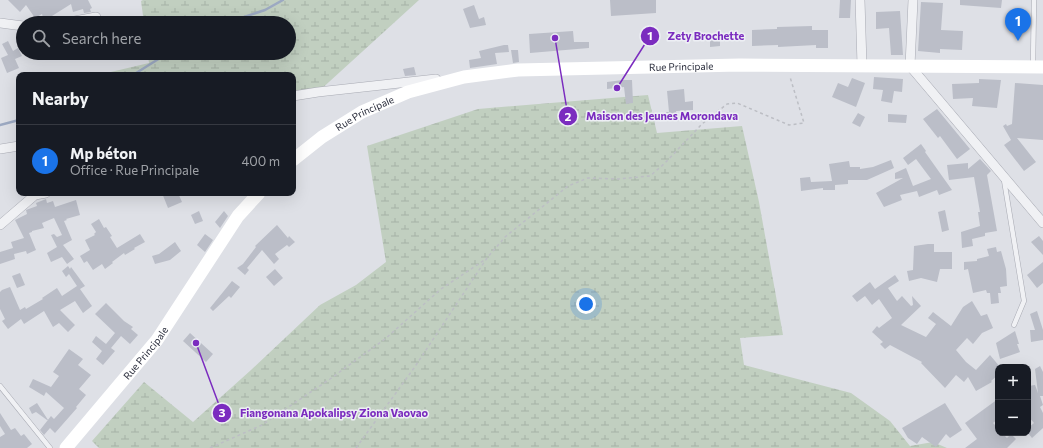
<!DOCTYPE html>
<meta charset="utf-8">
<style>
body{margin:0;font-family:Commissioner,sans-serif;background:#20242c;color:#f1f3f6}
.controls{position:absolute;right:12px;bottom:12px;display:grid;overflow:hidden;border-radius:8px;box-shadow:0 4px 16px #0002}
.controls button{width:36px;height:36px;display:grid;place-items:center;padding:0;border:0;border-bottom:1px solid #363941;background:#171b24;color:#f1f3f6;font:20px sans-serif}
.you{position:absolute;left:586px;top:304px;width:14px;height:14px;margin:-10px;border:3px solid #fff;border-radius:50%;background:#1a73e8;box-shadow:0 0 0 6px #1a73e833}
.badge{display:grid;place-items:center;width:26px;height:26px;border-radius:50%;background:#1a73e8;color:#fff;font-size:13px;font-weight:700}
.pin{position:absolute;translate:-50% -33px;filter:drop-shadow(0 1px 2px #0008)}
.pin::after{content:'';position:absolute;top:21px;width:14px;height:12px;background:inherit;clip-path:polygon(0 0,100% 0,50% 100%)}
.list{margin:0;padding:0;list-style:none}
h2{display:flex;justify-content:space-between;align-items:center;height:52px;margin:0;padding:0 16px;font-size:17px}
h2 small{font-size:13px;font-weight:400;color:#9ea1a6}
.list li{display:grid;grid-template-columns:26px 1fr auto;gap:12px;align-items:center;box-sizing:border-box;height:72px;padding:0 16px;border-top:1px solid #363941}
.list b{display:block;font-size:15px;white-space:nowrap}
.list p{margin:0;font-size:13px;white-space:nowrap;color:#9ea1a6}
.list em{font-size:13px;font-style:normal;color:#9ea1a6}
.icon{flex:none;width:22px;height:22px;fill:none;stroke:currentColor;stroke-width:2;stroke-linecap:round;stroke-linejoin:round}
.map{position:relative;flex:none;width:1043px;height:448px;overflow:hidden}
.search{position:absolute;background:#171b24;box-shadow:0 4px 16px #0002;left:16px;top:16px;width:280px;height:44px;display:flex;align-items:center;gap:10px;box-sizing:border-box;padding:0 14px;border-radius:22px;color:#9ea1a6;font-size:15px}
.panel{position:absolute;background:#171b24;box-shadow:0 4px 16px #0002;left:16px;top:72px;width:280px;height:124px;border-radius:8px}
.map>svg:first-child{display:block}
</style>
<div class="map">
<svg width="1043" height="448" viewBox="0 0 1043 448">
<defs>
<pattern id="wetland-marsh" width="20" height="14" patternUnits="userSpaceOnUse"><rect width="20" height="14" fill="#c1cfc0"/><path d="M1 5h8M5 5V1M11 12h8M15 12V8" fill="none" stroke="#a6b2a6"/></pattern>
</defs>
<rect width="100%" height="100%" fill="#dee0e6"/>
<!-- wetland -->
<path fill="url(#wetland-marsh)" d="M143 0H419L318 92 293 96V75H98L149 63 148 53H289V23H144L141 1Z
M648 95 657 133 742 126 759 202 783 335 740 338 744 365 851 393 890 421 910 446 933 442 947 448H99L92 441 144 382 193 422 251 370 320 305 356 285 386 262 367 146 478 109Z"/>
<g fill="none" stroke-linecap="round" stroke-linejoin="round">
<!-- stream -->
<path stroke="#9ca9c2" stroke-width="2.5" d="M226 23 265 10 283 0
M133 75 168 53
M0 125 19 120"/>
</g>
<!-- building -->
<path fill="#bbbec8" d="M8 0H88L92 8 90 9 91 12 84 13 83 9 73 12 71 4 44 21 42 14 35 18 26 5 20 12Z
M610 0H656V13L611 16Z
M840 0H851L850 18H839Z
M960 0H1002L1001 8 960 5Z
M921 2 943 3 941 30 963 31 962 50 940 49V53L918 51Z
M474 5 479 19 484 17 486 25 470 28 463 9Z
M900 11 903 55H891L889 28 876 29V12Z
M812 26V30H828V48H816V45L778 47V45L752 46V30L777 29V27Z
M573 31 574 42H589V48L530 53 529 34Z
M720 36V46L710 47V37Z
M8 41 13 51 18 48 22 56 15 59 19 68 7 73 1 58 8 55 2 44Z
M504 45H508L509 52 495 53 497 64 470 68 469 60 481 58 479 51Z
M511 50H518L519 62 513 63Z
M414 67 416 75 405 76 403 69Z
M874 77 903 79 902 92 894 91 892 103 881 101 883 90 873 89Z
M852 78 865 83 856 107 832 97 838 83 848 87Z
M979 79 1001 80 997 108 972 106 973 98 953 99 952 84 979 83Z
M623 80H632L633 103 626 104 624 87 607 89V82Z
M1015 83 1043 85V140L1017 138 1036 162 1024 171 1004 145 1011 140 1003 126 1006 124 1007 126 1012 124Z
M684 89 685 102 693 101V110L676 111 678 119 668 121 666 112H669L667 91Z
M937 109 970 149 957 159 940 136 938 138 923 119Z
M858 113 865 117 860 127 852 123Z
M888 114 907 115 906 123 888 122Z
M921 144 926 151 925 152 952 190 939 195 937 190 919 197 917 191 900 195 902 200 884 207 876 193 903 178 895 179V173L906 168 913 186 931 179 916 159 908 165 903 158Z
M980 159 991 171 987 175 997 231 985 233V236L972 239 973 246 962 248 961 232 980 226 978 212H980L974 177 949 180 947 165 968 163V169Z
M891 160 894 168 867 180H848V184L835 185V190H823V188L801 191 800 178 810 177 811 182 832 181 829 164 849 161 850 167H860V169L873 167Z
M162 193H178L182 202 168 208Z
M46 199 47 203 53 201 55 207 76 200 80 215 66 219 67 220 64 221 72 240 63 245 74 259 67 264 62 257 51 262 47 253 57 247 51 235 54 234 57 237 62 235 54 218 42 223 44 228 32 231V232L29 233 36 250 27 254 26 251 14 254 15 259 0 264V252L13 248 11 242 24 238 15 220 27 214 26 210 37 206 36 203Z
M945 210 949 230 942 232 938 212Z
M199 211 203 221 195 224 191 215Z
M224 211 228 216 220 228 215 222Z
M99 219 104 228 106 227 112 236 110 237 117 248 140 234 145 242 134 248 135 249 125 255 124 253 112 262 113 263 105 269 102 264 93 270 87 261 84 263 80 256 90 250 85 240 95 235 94 234 96 232 91 224Z
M277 225 288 238 289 236 295 242 289 247 287 245 275 254 279 259 274 264 262 250 247 268 249 270 245 275 237 268 243 264 256 247 255 246Z
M205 234 213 240 205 252 197 245Z
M1039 236 1043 241V255L1031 242Z
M175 242 181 251 170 260 155 264 152 256 159 254Z
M928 244H934V252H952V269H940L937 282 921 278 909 281 907 271 913 270 914 246Z
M996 247 997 252 1001 251 1006 269 1007 286 1000 287 1001 293H998L999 303 991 304 990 293H987L986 290 973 293 968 269 964 270V262L977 261V259L989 256 987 249Z
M1043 262V283L1037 288 1027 275Z
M68 266 70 269 71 267 85 286 80 289 92 306 83 313 75 301 60 310 75 325 68 332 59 323 53 327 44 311 24 324 21 319 8 329 2 321 5 319 0 309V292L2 290 10 287 20 310 25 307 26 309 43 299 42 298 57 288 62 296 77 286 69 274 66 277 62 271Z
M275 269 283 278 274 286 266 277Z
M20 273 25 285 17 288 12 276Z
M895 275 899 281 888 288 897 301 902 296 911 306 913 305 912 296 921 306 901 325 926 337 936 324 928 318 933 312 951 326 963 307 972 301 981 316 987 314 993 328 982 333 973 344 967 338 956 350 966 362 976 370 990 355 1000 367H998V375L991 381 992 382 976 391 968 377 964 382 956 375 945 388 921 363 922 362 890 345 885 349 880 344 883 342 872 332 877 326 879 328 892 318 879 299 872 305 865 296 857 302 852 296 870 282 875 289Z
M232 281 240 287 231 298 229 296 213 311 210 308Z
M106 303 124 321 133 327 131 329 138 335 130 344 121 336 111 348 115 351 103 365 96 359 102 351 92 342 96 336 106 344 115 333 95 314Z
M1037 311 1043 330V340L1031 342 1030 330H1035L1030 314Z
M1015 331 1019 344H1017L1020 352 1000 359 996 343Z
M190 333 213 354 206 362 183 341Z
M69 349 83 359 78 365 91 375 79 389 86 395 76 407 77 408 55 433 50 428 44 435 40 430 51 416 54 419 64 408 46 392 44 396 29 387 33 379 51 387 59 376 53 372Z
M1040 366 1043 372V396H1040L1043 405 1040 407 1043 413V428L1032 438 1028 433V428L1034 423 1028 416V386L1035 385 1038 393 1035 369Z
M998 399V419L993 423 998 428V433H1002L1007 438 1011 434 1016 439 1007 448H965L977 439 965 423Z
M37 403 48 420H47L36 412 32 414 29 408Z
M945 403 962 430 950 438 946 434 936 447 922 437 917 444 908 438 902 428Z
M0 413 11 430 15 428 21 436 24 434 32 444 27 448H0V437L5 434 0 426Z"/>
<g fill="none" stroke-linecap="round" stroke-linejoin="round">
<!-- lane casing -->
<g stroke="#a8aab3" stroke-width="5.5">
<path id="lane" d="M1033 66 1034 0
M1004 180 1024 301 1014 325
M0 386 50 448"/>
</g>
<!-- street casing -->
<g stroke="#a8aab3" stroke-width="10">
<path id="street" d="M860 0 862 65
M913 0 910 66 1043 223
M0 23 23 26
M64 23 96 17
M293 96 318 92 436 79
M0 149 19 146
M0 225 35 195 46 193"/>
</g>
<!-- path -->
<path stroke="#bcbec4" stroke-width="1.5" stroke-dasharray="3 3" stroke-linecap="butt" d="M210 448 262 425 330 379 385 339 441 289 486 259
M356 448 414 368 487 258 505 237 568 186 588 178 618 179 650 176 664 164 702 124 727 104 737 103 789 125 804 123 790 77"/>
<!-- lane -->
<use href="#lane" stroke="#f0f1f4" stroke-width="4.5"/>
<!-- street -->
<use href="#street" stroke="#f0f1f4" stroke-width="9"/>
<!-- secondary -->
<g stroke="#fff" stroke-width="13">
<path id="s1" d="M293 160 322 137 362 112 408 92 464 77 518 70 740 65 1043 67"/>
<path id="s2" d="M66 448 157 340 238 216 259 193"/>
</g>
</g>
<g text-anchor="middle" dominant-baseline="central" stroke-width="3" stroke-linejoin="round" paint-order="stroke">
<!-- street labels -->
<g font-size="10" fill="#292c3b" stroke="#edeff4">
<text stroke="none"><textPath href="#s1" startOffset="410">Rue Principale</textPath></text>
<text stroke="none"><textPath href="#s1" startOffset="86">Rue Principale</textPath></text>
<text stroke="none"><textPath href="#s2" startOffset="124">Rue Principale</textPath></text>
</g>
</g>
<!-- callouts -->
<path fill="none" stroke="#7b2cbf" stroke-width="1.5" d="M617 88L650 36M555 38L568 116M196 343L222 413"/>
<g fill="#7b2cbf" stroke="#edeff4" stroke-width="1.5">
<circle cx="617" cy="88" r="4"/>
<circle cx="555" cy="38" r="4"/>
<circle cx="196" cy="343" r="4"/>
<circle cx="650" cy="36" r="10"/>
<circle cx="568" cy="116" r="10"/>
<circle cx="222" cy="413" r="10"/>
</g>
<g font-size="12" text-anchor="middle" font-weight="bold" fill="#fff">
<text x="650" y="40">1</text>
<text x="568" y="121">2</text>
<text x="222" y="417">3</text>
</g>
<g font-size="11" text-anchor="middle" font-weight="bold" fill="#7b2cbf" stroke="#edeff4" stroke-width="3" stroke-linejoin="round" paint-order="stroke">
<text x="706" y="40">Zety Brochette</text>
<text x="662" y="120">Maison des Jeunes Morondava</text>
<text x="334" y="417">Fiangonana Apokalipsy Ziona Vaovao</text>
</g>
</svg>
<div class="controls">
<button>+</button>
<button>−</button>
</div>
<div class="you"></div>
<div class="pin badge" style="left:1018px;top:41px">1</div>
<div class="search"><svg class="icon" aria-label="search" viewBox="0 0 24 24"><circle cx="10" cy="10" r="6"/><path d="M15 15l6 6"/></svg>Search here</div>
<section class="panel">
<h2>Nearby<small></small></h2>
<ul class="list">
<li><span class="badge">1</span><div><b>Mp béton</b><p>Office · Rue Principale</p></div><em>400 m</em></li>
</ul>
</section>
</div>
